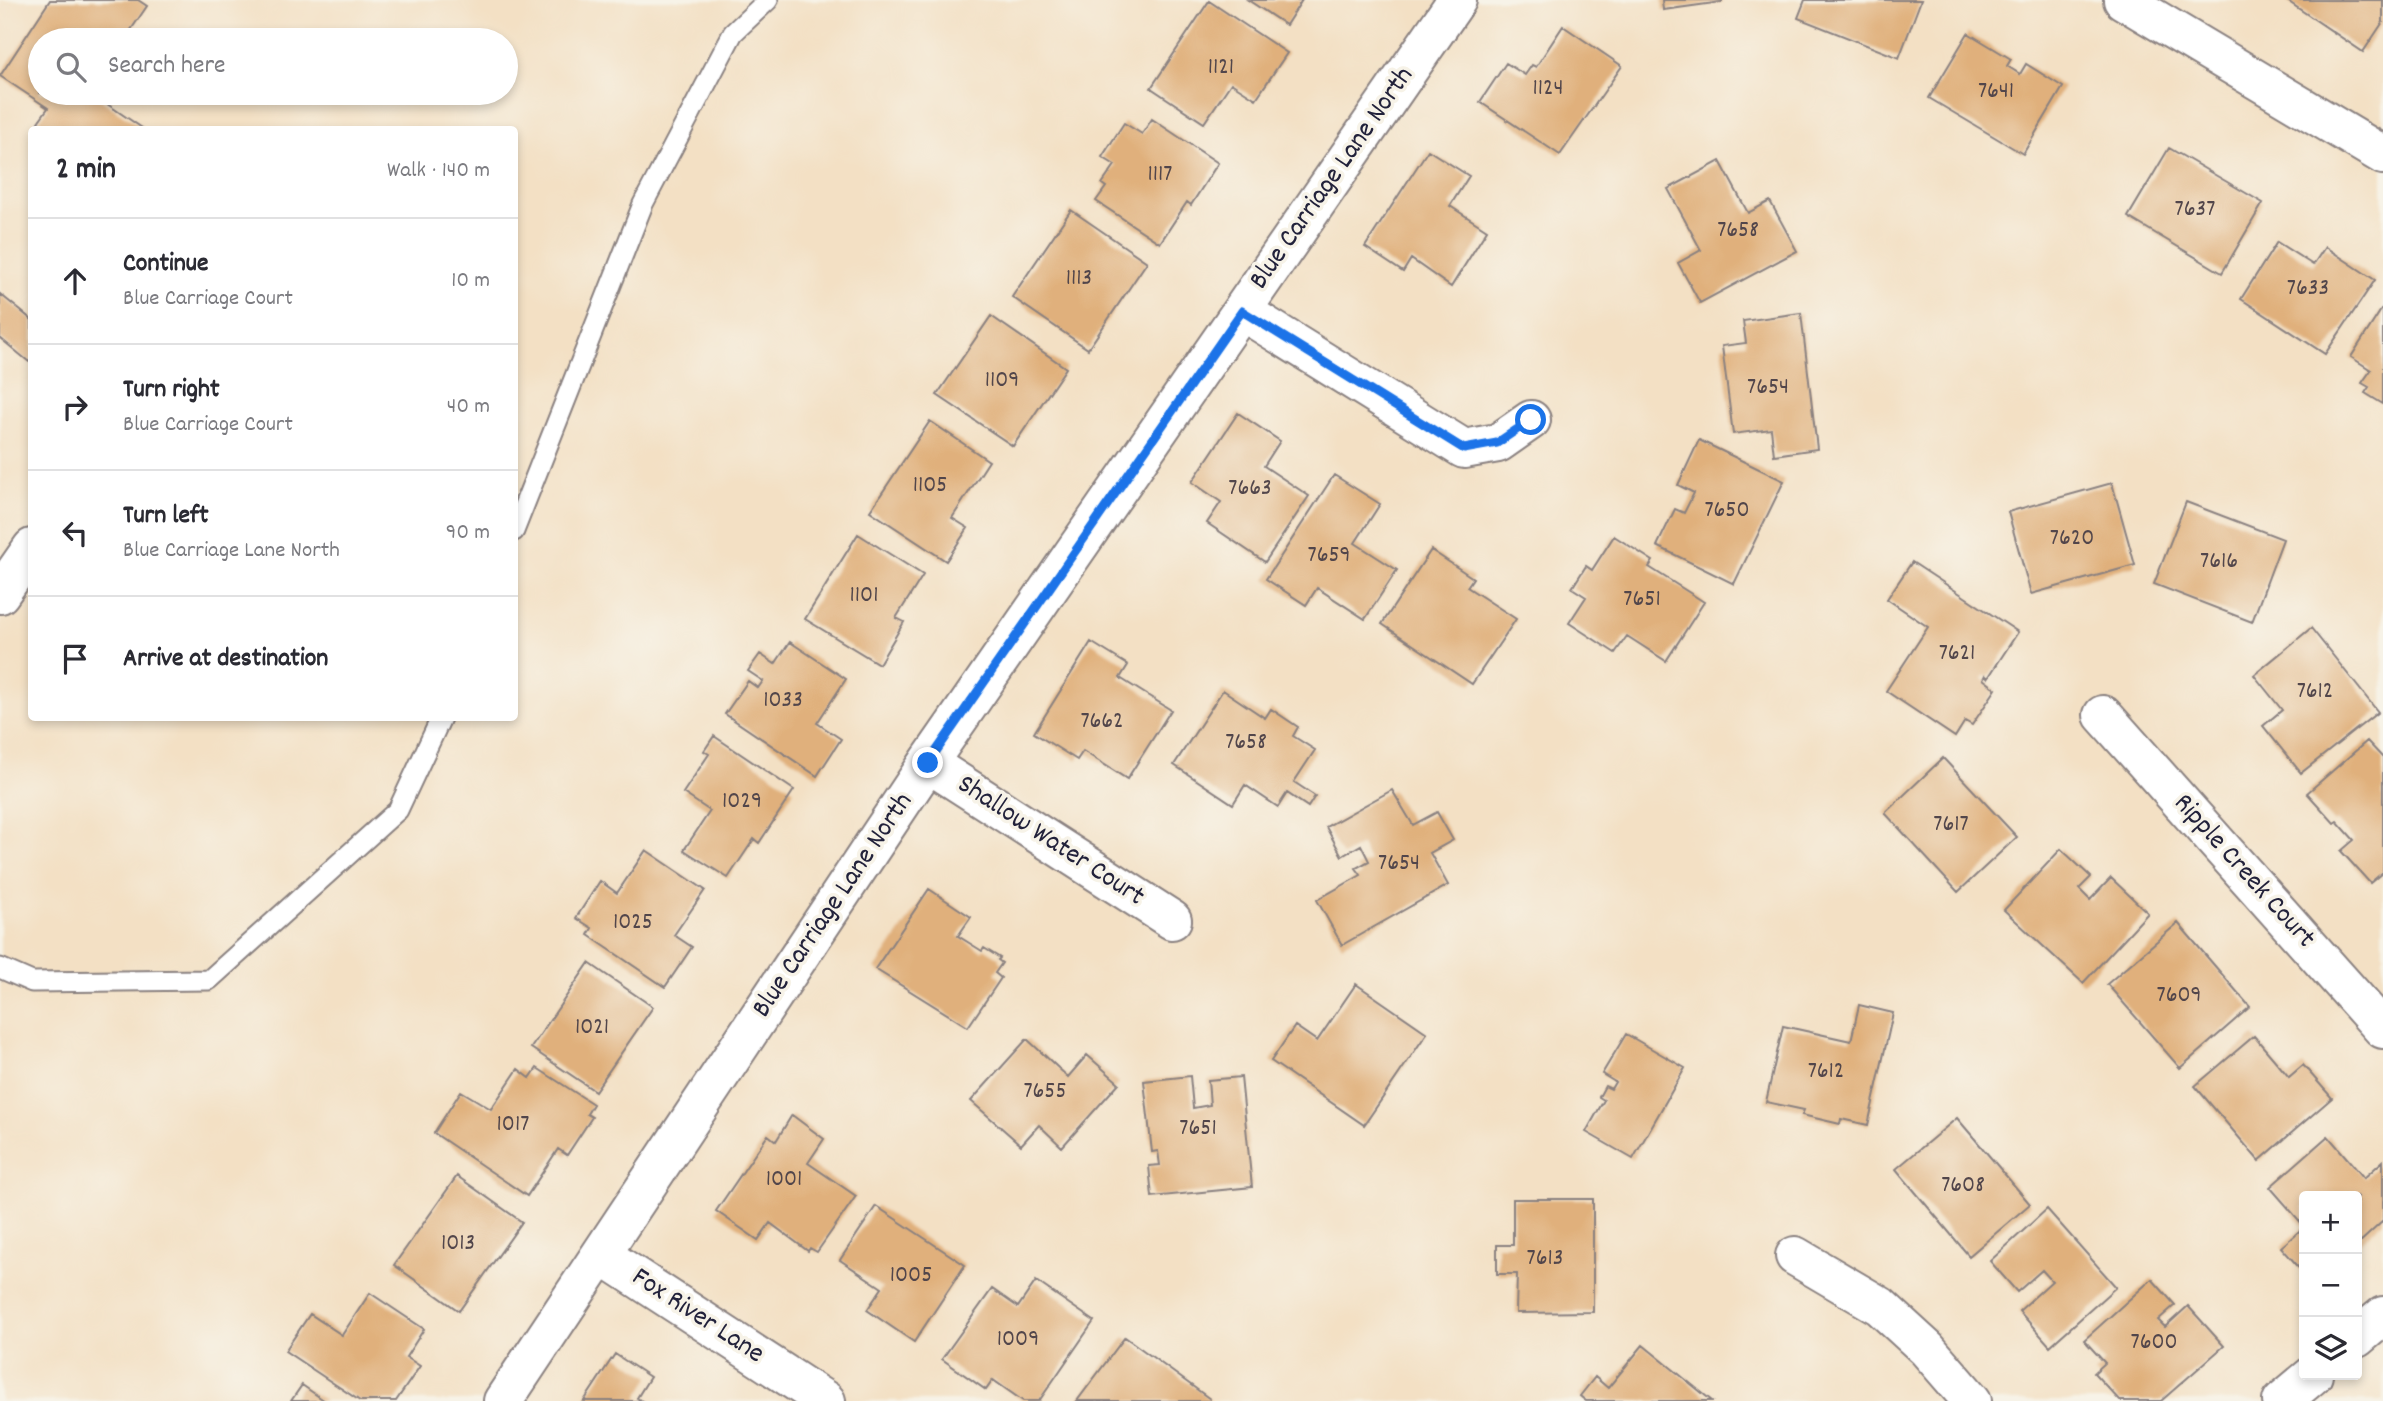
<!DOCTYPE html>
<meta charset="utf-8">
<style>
body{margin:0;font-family:Dekko,sans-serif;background:#f2f2f3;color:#2b2b33}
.controls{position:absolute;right:21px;bottom:21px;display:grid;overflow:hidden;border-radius:7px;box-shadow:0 4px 10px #0003}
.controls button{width:63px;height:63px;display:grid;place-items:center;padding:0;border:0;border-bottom:2px solid #e1e1e2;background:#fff;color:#2b2b33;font:35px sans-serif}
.stop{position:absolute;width:21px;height:21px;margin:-16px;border:5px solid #1a73e8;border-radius:50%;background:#fff}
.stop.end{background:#1a73e8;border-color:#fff;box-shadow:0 2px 7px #0008}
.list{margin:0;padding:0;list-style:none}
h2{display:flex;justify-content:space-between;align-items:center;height:91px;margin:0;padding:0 28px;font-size:30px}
h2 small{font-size:23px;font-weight:400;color:#7c7c81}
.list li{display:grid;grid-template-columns:46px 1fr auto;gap:21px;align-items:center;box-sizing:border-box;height:126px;padding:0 28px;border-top:2px solid #e1e1e2}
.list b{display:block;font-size:26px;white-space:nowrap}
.list p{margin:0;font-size:23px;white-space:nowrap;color:#7c7c81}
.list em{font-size:23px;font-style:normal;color:#7c7c81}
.icon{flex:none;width:38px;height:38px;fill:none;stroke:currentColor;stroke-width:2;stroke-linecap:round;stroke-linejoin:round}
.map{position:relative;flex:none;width:2383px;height:1401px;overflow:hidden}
.search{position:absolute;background:#fff;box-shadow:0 4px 10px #0003;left:28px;top:28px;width:490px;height:77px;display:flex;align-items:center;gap:18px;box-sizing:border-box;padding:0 24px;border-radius:38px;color:#7c7c81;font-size:26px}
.panel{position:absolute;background:#fff;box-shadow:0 4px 10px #0003;left:28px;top:126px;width:490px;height:595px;border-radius:7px}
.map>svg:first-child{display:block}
</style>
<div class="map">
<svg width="2383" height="1401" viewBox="0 0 2383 1401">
<rect width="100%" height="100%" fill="#f7f3e8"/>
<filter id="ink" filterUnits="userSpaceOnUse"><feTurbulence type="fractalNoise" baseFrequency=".0143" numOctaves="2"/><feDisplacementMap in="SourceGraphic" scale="14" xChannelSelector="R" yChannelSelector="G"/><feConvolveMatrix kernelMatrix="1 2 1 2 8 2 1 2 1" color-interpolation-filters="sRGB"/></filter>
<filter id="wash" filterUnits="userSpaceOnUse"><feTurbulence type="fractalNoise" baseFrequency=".00686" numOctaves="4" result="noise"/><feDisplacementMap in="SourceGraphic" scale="28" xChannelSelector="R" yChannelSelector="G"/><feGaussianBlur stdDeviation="1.57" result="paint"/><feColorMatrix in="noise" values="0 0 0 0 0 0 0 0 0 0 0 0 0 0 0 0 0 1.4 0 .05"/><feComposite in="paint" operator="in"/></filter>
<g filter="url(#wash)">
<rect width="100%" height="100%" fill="#f3e0c4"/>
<g id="blocks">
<!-- building -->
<path fill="#e0b07c" d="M50 0H138L147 6 124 40H40V93H91L145 130H49L38 122 48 108 0 76Z
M1248 0H1302L1286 25Z
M1662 0H1722V2L1663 10Z
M1805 0H1921L1899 58 1798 18Z
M2286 0H2383V22L2363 52Z
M1209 1 1287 53 1256 99 1231 83 1204 123 1151 88Z
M1563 26 1622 66 1560 155 1480 102 1506 63 1525 75 1532 65 1536 67Z
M1968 33 2011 59 2007 66 2020 74 2026 64 2063 87 2023 154 1929 98Z
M1152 119 1218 163 1191 205 1187 202 1160 243 1096 201 1106 187 1102 184 1115 165 1102 157 1124 123 1142 134Z
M2169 148 2263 203 2222 273 2128 217Z
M1428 150 1469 176 1450 206 1487 230 1451 287 1411 259 1403 272 1365 247Z
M1720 161 1748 213 1770 201 1797 251 1700 303 1678 263 1701 250 1668 189Z
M1071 210 1147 262 1088 349 1012 297Z
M2277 242 2313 265 2325 247 2375 280 2325 354 2241 299Z
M0 294 32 320V359L29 362 0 338Z
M2383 307V404L2365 393 2369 387 2362 383 2371 370 2351 357Z
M1801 313 1817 449 1774 455 1771 429 1733 434 1722 346 1746 343 1743 321Z
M991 316 1066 368 1013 446 937 395Z
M1238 413 1280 441 1264 466 1309 496 1265 562 1207 523 1221 502 1192 482Z
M930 421 989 461 952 518 968 528 946 561 870 511Z
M1699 440 1784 481 1734 584 1657 546 1675 509 1684 513 1694 493 1678 485Z
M1334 475 1380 504 1355 543 1397 570 1365 619 1317 588 1306 605 1266 579Z
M2112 483 2135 565 2031 594 2008 512Z
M2186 502 2283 539 2252 622 2154 584Z
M858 534 923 575 896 618 904 622 879 664 805 619Z
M1614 536 1653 561 1649 567 1704 602 1666 661 1627 636 1615 653 1569 623 1586 597 1572 588 1586 566 1592 570Z
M1431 550 1473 578 1467 587 1516 619 1472 684 1382 624Z
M1912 562 2018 632 1988 678 1985 675 1983 679 1996 689 1972 725 1965 721 1955 737 1886 691 1928 627 1887 599Z
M2311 628 2378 712 2301 773 2263 726 2282 710 2254 675Z
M790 642 846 679 817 723 841 739 817 776 725 714 748 681 758 688 763 681 748 671 760 654 775 664Z
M1091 642 1128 665 1120 678 1171 710 1127 779 1083 751 1077 760 1034 733Z
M1223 690 1265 718 1271 709 1298 727 1293 736 1315 750 1294 782 1315 796 1308 807 1287 793 1278 807 1245 785 1233 804 1174 765Z
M714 736 794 790 759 843 754 839 728 878 684 850 710 811 683 793 709 754 704 751Z
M2367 741 2383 758V872L2370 883 2341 851 2354 840 2337 821 2334 823 2307 793Z
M1943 758 2017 837 1958 892 1885 813Z
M1392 790 1413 825 1437 812 1453 840 1430 853 1448 885 1342 945 1317 900 1361 875 1356 868 1369 861 1361 845 1342 856 1326 827Z
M2061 849 2091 877 2079 889 2090 900 2111 878 2148 913 2083 983 2004 910Z
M646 850 705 890 674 935 692 947 665 987 588 935 592 928 576 918 600 881 617 893Z
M929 889 971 917 958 936 982 951 984 948 1000 958 998 960 1002 963 995 973 1001 978 968 1027 875 969Z
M2178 923 2250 1007 2180 1068 2107 984Z
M589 963 653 1007 595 1091 531 1048Z
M1356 984 1427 1033 1364 1125 1271 1061 1295 1026 1317 1041Z
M1859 1005 1893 1013 1868 1125 1841 1119 1840 1124 1802 1115 1804 1110 1766 1102 1783 1026 1851 1041Z
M1626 1034 1685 1068 1633 1159 1586 1132 1604 1100 1599 1097 1605 1086 1611 1089 1615 1082 1602 1074Z
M2254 1036 2289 1077 2303 1065 2332 1098 2259 1161 2195 1086Z
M1027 1039 1068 1077 1087 1055 1119 1083 1062 1147 1039 1125 1021 1145 971 1101Z
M537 1068 593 1104 587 1114 592 1117 567 1155 558 1149 527 1196 434 1133 461 1091 491 1109 518 1069 530 1078Z
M1190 1076 1193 1108 1210 1105 1208 1080 1241 1077 1252 1187 1152 1197 1149 1166 1160 1165 1158 1151 1152 1152 1144 1081Z
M792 1115 824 1139 808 1163 856 1196 817 1252 810 1248 808 1251 770 1223 758 1240 716 1211 768 1135 776 1141Z
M1957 1118 2030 1204 1969 1256 1896 1169Z
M2328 1136 2364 1178 2383 1161V1221L2357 1245V1196H2304V1226L2270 1187Z
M457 1176 522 1222 459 1311 394 1265Z
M1513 1199H1593V1312L1516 1313 1517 1274H1497V1245H1513Z
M876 1206 965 1265 914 1342 867 1310 882 1288 840 1260Z
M2047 1209 2116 1287 2050 1346 2019 1311 2052 1281 2042 1270 2017 1292 1990 1261Z
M2304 1227V1273L2281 1247Z
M2152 1279 2175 1305 2158 1320 2165 1327 2188 1306 2224 1346 2161 1401H2120L2094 1373 2105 1363 2084 1340Z
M1036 1281 1094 1321 1039 1401H1023L993 1380 986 1390 942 1359 992 1289 1018 1307Z
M370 1293 424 1329 406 1357 420 1366 396 1401H360L285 1351 310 1314 342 1335Z
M1125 1337 1210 1399 1209 1401H1077Z
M1643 1345 1712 1401H1586L1580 1396 1595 1377 1608 1388Z
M615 1354 650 1377 637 1398 642 1401H584Z
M302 1385 325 1401H291Z"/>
</g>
</g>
<g filter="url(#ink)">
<use href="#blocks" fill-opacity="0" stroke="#8a8180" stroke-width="2"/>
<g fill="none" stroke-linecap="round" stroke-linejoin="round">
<!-- service casing -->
<g stroke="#8a8180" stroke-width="23">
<path id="service" d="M514 531 643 204 733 33 768 0
M0 968 32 982 209 980 398 810 441 718"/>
</g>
<!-- minor casing -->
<g stroke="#8a8180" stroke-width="42">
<path id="minor" d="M2123 0 2383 155
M1242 311 1464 449 1498 443 1531 420
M0 594 32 548
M2103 715 2383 1029
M928 763 1172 920
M602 1255 826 1401
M1795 1256 1880 1306 1927 1349 1972 1401
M2357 1338 2383 1316
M503 1401 928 763 1457 0
M2282 1401 2313 1375"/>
</g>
<!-- service -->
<use href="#service" stroke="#fff" stroke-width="19"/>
<!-- minor -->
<use href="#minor" stroke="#fff" stroke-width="38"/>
</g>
</g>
<g fill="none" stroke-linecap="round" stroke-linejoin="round" filter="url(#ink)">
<!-- route -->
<path stroke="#1a73e8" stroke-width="9" d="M928 763 1242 311 1464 449 1497 443 1531 420"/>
</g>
<g text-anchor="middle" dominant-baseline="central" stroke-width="7" stroke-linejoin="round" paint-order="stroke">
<!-- number labels -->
<g font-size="24" fill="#52464b">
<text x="1221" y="68">1121</text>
<text x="1548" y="89">1124</text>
<text x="1996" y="92">7641</text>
<text x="1160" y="175">1117</text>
<text x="2195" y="210">7637</text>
<text x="1738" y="231">7658</text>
<text x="1079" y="279">1113</text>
<text x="2308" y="289">7633</text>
<text x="1002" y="381">1109</text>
<text x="1768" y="388">7654</text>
<text x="930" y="486">1105</text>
<text x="1250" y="489">7663</text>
<text x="1727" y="511">7650</text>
<text x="2072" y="539">7620</text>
<text x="1329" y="556">7659</text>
<text x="2219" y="562">7616</text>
<text x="864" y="596">1101</text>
<text x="1642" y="600">7651</text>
<text x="1957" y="654">7621</text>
<text x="2315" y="692">7612</text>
<text x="783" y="701">1033</text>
<text x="1102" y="722">7662</text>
<text x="1246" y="743">7658</text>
<text x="742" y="802">1029</text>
<text x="1951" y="825">7617</text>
<text x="1399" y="864">7654</text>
<text x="633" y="923">1025</text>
<text x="2179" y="996">7609</text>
<text x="592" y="1028">1021</text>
<text x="1826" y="1072">7612</text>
<text x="1045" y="1092">7655</text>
<text x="513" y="1125">1017</text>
<text x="1198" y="1129">7651</text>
<text x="784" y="1180">1001</text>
<text x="1963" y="1186">7608</text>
<text x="458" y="1244">1013</text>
<text x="1545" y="1259">7613</text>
<text x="911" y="1276">1005</text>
<text x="1018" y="1340">1009</text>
<text x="2154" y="1343">7600</text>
</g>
<!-- street labels -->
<g font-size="28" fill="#22223b" stroke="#f7f3e8">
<text transform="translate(1333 179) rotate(-55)">Blue Carriage Lane North</text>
<text transform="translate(1050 842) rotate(33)">Shallow Water Court</text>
<text transform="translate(2243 872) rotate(48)">Ripple Creek Court</text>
<text transform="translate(834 906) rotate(-56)">Blue Carriage Lane North</text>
<text transform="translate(697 1317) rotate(33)">Fox River Lane</text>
</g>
</g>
</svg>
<div class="controls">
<button>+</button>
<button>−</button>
<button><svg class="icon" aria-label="layers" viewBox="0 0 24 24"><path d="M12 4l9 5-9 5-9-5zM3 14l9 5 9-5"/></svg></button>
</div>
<div class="stop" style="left:1531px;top:420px"></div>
<div class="stop end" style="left:928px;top:763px"></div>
<div class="search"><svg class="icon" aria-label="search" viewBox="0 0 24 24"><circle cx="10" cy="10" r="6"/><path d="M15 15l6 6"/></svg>Search here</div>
<section class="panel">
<h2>2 min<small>Walk · 140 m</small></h2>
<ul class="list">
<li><svg class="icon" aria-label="ahead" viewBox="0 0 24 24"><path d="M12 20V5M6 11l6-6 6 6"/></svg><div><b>Continue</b><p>Blue Carriage Court</p></div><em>10 m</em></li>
<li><svg class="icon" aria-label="right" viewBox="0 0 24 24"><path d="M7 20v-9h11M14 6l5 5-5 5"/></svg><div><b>Turn right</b><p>Blue Carriage Court</p></div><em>40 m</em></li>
<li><svg class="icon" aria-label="left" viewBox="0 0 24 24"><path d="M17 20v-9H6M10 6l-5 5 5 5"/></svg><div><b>Turn left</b><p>Blue Carriage Lane North</p></div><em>90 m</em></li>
<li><svg class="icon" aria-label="arrive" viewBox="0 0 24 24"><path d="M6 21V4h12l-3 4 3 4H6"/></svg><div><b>Arrive at destination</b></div></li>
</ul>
</section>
</div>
